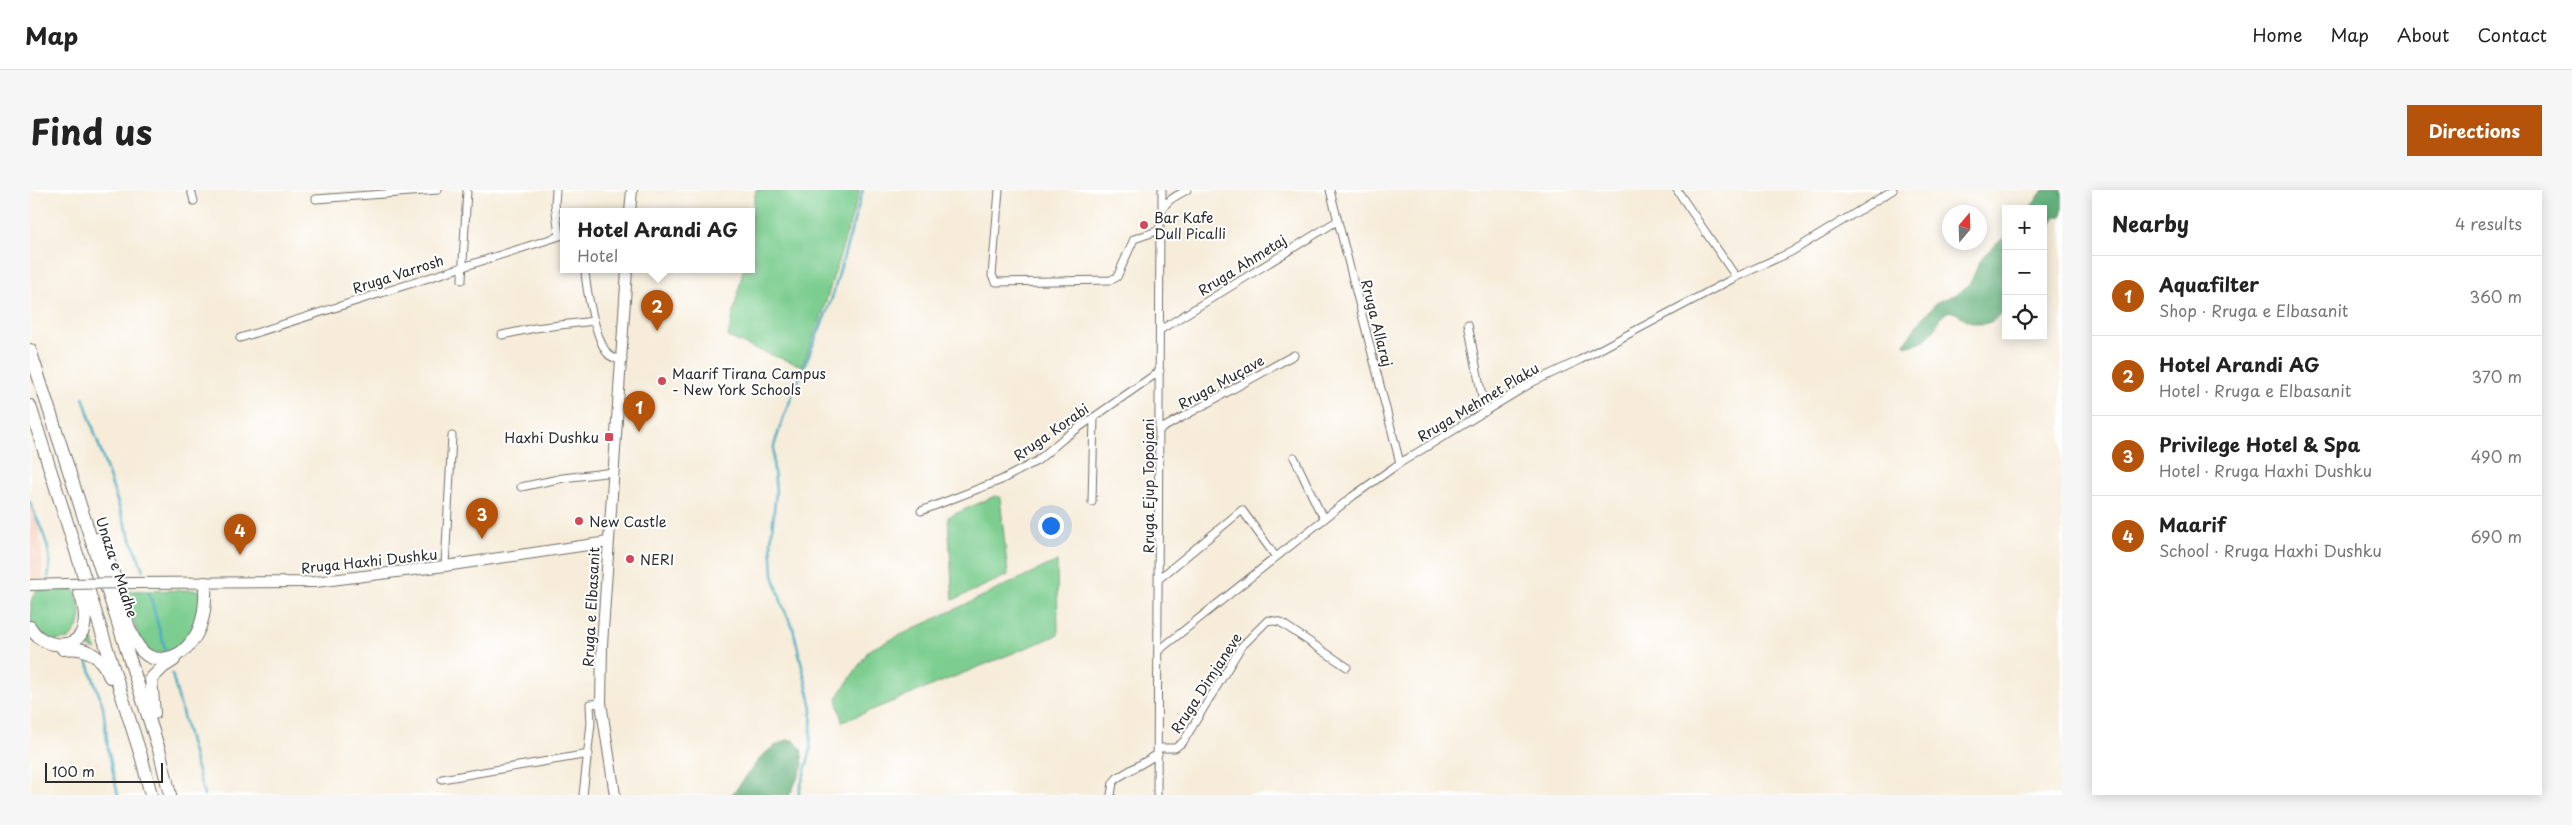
<!DOCTYPE html>
<meta charset="utf-8">
<style>
body{margin:0;font-family:"Playpen Sans",sans-serif;background:#f6f6f6;color:#222}
.controls{position:absolute;right:15px;top:15px;display:grid;overflow:hidden;border-radius:0px;box-shadow:0 2px 12px #0003}
.controls button{width:45px;height:45px;display:grid;place-items:center;padding:0;border:0;border-bottom:1px solid #e0e0e0;background:#fff;color:#222;font:25px sans-serif}
.compass{position:absolute;left:1912px;top:15px;width:45px;height:45px;border-radius:50%;background:#fff;box-shadow:0 2px 12px #0003;rotate:19deg}
.scale{position:absolute;left:15px;bottom:12px;width:118px;box-sizing:border-box;padding-left:5px;border:2px solid #2b2b2b;border-top:0;font-size:14px;line-height:18px;white-space:nowrap;color:#2b2b2b;-webkit-text-stroke:4px #fff;paint-order:stroke}
.you{position:absolute;left:1020px;top:335px;width:18px;height:18px;margin:-12px;border:4px solid #fff;border-radius:50%;background:#1a73e8;box-shadow:0 0 0 8px #1a73e833}
.badge{display:grid;place-items:center;width:32px;height:32px;border-radius:50%;background:#b45309;color:#fff;font-size:16px;font-weight:700}
.pin{position:absolute;translate:-50% -41px;filter:drop-shadow(0 1px 2px #0008)}
.pin::after{content:'';position:absolute;top:26px;width:18px;height:15px;background:inherit;clip-path:polygon(0 0,100% 0,50% 100%)}
.popup{position:absolute;left:530px;top:18px;width:195px;height:65px;box-sizing:border-box;display:grid;place-content:center;border-radius:0px;background:#fff;filter:drop-shadow(0 1px 4px #0005);font-size:16px;white-space:nowrap;color:#767676}
.popup b{font-size:19px;color:#222}
.popup::after{content:'';position:absolute;left:50%;top:100%;margin-left:-10px;border:10px solid transparent;border-top-color:#fff}
.list{margin:0;padding:0;list-style:none}
h2{display:flex;justify-content:space-between;align-items:center;height:65px;margin:0;padding:0 20px;font-size:21px}
h2 small{font-size:16px;font-weight:400;color:#767676}
.list li{display:grid;grid-template-columns:32px 1fr auto;gap:15px;align-items:center;box-sizing:border-box;height:80px;padding:0 20px;border-top:1px solid #e0e0e0}
.list b{display:block;font-size:19px;white-space:nowrap}
.list p{margin:0;font-size:16px;white-space:nowrap;color:#767676}
.list em{font-size:16px;font-style:normal;color:#767676}
.icon{flex:none;width:28px;height:28px;fill:none;stroke:currentColor;stroke-width:2;stroke-linecap:round;stroke-linejoin:round}
.map{position:relative;flex:none;width:2032px;height:605px;overflow:hidden;border-radius:0px}
header{display:flex;align-items:center;gap:30px;box-sizing:border-box;height:70px;padding:0 25px;background:#fff;border-bottom:1px solid #e0e0e0}
header strong{font-size:24px}
nav{display:flex;gap:28px;margin-inline-start:auto;font-size:18px}
.intro{display:flex;align-items:center;justify-content:space-between;box-sizing:border-box;height:120px;padding:0 30px}
h1{margin:0;font-size:35px}
.button{padding:12px 22px;border-radius:0px;background:#b45309;color:#fff;font-size:18px;font-weight:700}
main{display:flex;gap:30px;padding:0 30px}
aside{flex:1;background:#fff;border-radius:0px;box-shadow:0 2px 12px #0003}
.map>svg:first-child{display:block}
</style>
<header>
<strong>Map</strong>
<nav><a>Home</a><a>Map</a><a>About</a><a>Contact</a></nav>
</header>
<div class="intro"><h1>Find us</h1><a class="button">Directions</a></div>
<main>
<div class="map">
<svg width="2032" height="605" viewBox="0 0 2032 605">
<rect width="100%" height="100%" fill="#fff"/>
<filter id="ink" filterUnits="userSpaceOnUse"><feTurbulence type="fractalNoise" baseFrequency=".02" numOctaves="2"/><feDisplacementMap in="SourceGraphic" scale="10" xChannelSelector="R" yChannelSelector="G"/><feConvolveMatrix kernelMatrix="1 2 1 2 8 2 1 2 1" color-interpolation-filters="sRGB"/></filter>
<filter id="wash" filterUnits="userSpaceOnUse"><feTurbulence type="fractalNoise" baseFrequency=".0096" numOctaves="4" result="noise"/><feDisplacementMap in="SourceGraphic" scale="20" xChannelSelector="R" yChannelSelector="G"/><feGaussianBlur stdDeviation="1.12" result="paint"/><feColorMatrix in="noise" values="0 0 0 0 0 0 0 0 0 0 0 0 0 0 0 0 0 1.4 0 .05"/><feComposite in="paint" operator="in"/></filter>
<g filter="url(#wash)">
<rect width="100%" height="100%" fill="#f6ecd9"/>
<!-- built -->
<path fill="#f5d3c1" d="M0 310 9 334 14 389H0Z"/>
<!-- green -->
<path fill="#7bcd8f" stroke="#537c5d" d="M726 0H830L790 131 772 176 723 158 698 147 713 80H721V28Z
M965 306 970 307 978 385 923 410 918 327Z
M1027 371 1028 445 812 532 807 508 839 460Z
M6 400H45C52 423 55 430 39 449L19 451 1 433V411Z
M169 400 171 402 168 433 146 462 121 463 110 450 93 401Z
M59 438 66 460 49 453Z"/>
<!-- forest -->
<path fill="#64b07a" stroke="#486e52" d="M2013 0H2032V26H2026L2013 49V19H2000Z
M1976 46C1976 61 1981 115 1970 125 1944 150 1927 114 1916 123 1904 132 1907 146 1888 153 1883 155 1880 157 1874 155L1889 132 1907 112 1927 104 1940 94 1949 73 1956 63Z
M757 550H763L771 558 773 575 760 605H701C721 584 727 562 757 550Z"/>
<g fill="none" stroke-linecap="round" stroke-linejoin="round">
<!-- stream -->
<path stroke="#40aac0" stroke-width="2.5" d="M53 207 92 326 113 380
M0 312C9 336 25 360 18 387
M119 403 135 459
M56 468 73 516 78 559 88 605
M142 484 174 605
M768 605 780 563 782 518 763 438 753 417 743 385 741 351 746 301 743 272 744 256 753 228 801 111 833 0"/>
</g>
</g>
<g filter="url(#ink)">
<g fill="none" stroke-linecap="round" stroke-linejoin="round">
<!-- street casing -->
<g stroke="#726f68" stroke-width="9">
<path id="street" d="M161 0 164 11
M526 0 525 14 529 45
M969 0 962 86 966 92 1081 90 1087 87 1104 49 1130 40
M1300 0 1370 273
M1647 0 1706 87
M286 9 408 0
M1132 17V0
M555 80C556 99 566 151 578 164 581 168 587 169 593 170
M432 90 437 0
M1438 134 1455 222
M1130 140 1307 31
M472 145 505 138 564 131
M210 148 533 45
M1131 239 1264 165
M1264 267 1289 320 1295 328
M491 297 533 288 584 282
M1062 312 1064 227
M891 321 971 290 1007 271 1034 248 1130 181
M415 376 422 246
M1130 388 1212 320 1246 367
M1128 461 1323 306 1370 273 1503 192 1548 171 1706 87 1761 62 1863 0
M1128 558H1145L1153 552 1211 457 1238 430 1250 432 1317 477
M412 589 559 564
M553 605 561 533 560 514 571 513
M1081 605 1083 593 1087 588 1128 564
M1127 605 1130 26C1134 11 1144 7 1157 0"/>
</g>
<!-- secondary casing -->
<g stroke="#726f68" stroke-width="12">
<path id="secondary" d="M102 393 285 392 415 376 578 352
M0 395 37 394"/>
</g>
<!-- primary casing -->
<g stroke="#726f68" stroke-width="12">
<path id="primary" d="M600 22 602 0
M585 605 571 513 572 455 597 80"/>
</g>
<!-- highway casing -->
<g stroke="#726f68" stroke-width="14">
<path id="highway" d="M0 160 130 563 140 605
M0 216 112 569 121 605
M70 348C73 359 78 369 82 380 90 402 96 445 113 462 125 474 146 469 157 457 174 440 176 416 175 393
M0 437C11 458 48 463 54 436 57 421 52 408 47 394
M33 459C56 456 71 465 80 487
M124 523 121 489 133 477 144 470"/>
</g>
<!-- street -->
<use href="#street" stroke="#fff" stroke-width="7"/>
<!-- secondary -->
<use href="#secondary" stroke="#fff" stroke-width="10"/>
<!-- primary -->
<use href="#primary" stroke="#fff" stroke-width="10"/>
<!-- highway -->
<use href="#highway" stroke="#fff" stroke-width="12"/>
<!-- secondary-bridge casing -->
<g stroke="#726f68" stroke-width="12" stroke-linecap="butt">
<path id="secondary-bridge" d="M37 394 102 393"/>
</g>
<!-- secondary-bridge -->
<use href="#secondary-bridge" stroke="#fff" stroke-width="10"/>
</g>
</g>
<!-- markers -->
<g fill="#d1495b" stroke="#fff" stroke-width="2">
<circle cx="1114" cy="35" r="5"/>
<circle cx="632" cy="191" r="5"/>
<rect x="574" y="242" width="10" height="10" rx="2.5"/>
<circle cx="549" cy="331" r="5"/>
<circle cx="600" cy="369" r="5"/>
</g>
<g text-anchor="middle" dominant-baseline="central" stroke-width="4" stroke-linejoin="round" paint-order="stroke">
<!-- poi labels -->
<g font-size="14" fill="#2b2b2b" stroke="#fff" text-anchor="start">
<text x="1124" y="27">Bar Kafe<tspan x="1124" dy="16">Dull Picalli</tspan></text>
<text x="642" y="183">Maarif Tirana Campus<tspan x="642" dy="16">- New York Schools</tspan></text>
<text x="569" y="247" text-anchor="end">Haxhi Dushku</text>
<text x="559" y="331">New Castle</text>
<text x="610" y="369">NERI</text>
</g>
<!-- street labels -->
<g font-size="14" fill="#2b2b2b" stroke="#fff">
<text transform="translate(1212 75) rotate(-32)">Rruga Ahmetaj</text>
<text transform="translate(368 84) rotate(-18)">Rruga Varrosh</text>
<text transform="translate(1347 133) rotate(76)">Rruga Allaraj</text>
<text transform="translate(1191 192) rotate(-29)">Rruga Muçave</text>
<text transform="translate(1448 212) rotate(-31)">Rruga Mehmet Plaku</text>
<text transform="translate(1021 242) rotate(-35)">Rruga Korabi</text>
<text transform="translate(1118 296) rotate(-90)">Rruga Ejup Topojani</text>
<text transform="translate(339 371) rotate(-6)">Rruga Haxhi Dushku</text>
<text transform="translate(87 377) rotate(72)">Unaza e Madhe</text>
<text transform="translate(561 417) rotate(-87)">Rruga e Elbasanit</text>
<text transform="translate(1176 493) rotate(-57)">Rruga Dimjaneve</text>
</g>
</g>
</svg>
<div class="controls">
<button>+</button>
<button>−</button>
<button><svg class="icon" aria-label="locate" viewBox="0 0 24 24"><circle cx="12" cy="12" r="6"/><path d="M12 2v4M12 18v4M2 12h4M18 12h4"/></svg></button>
</div>
<svg class="compass" viewBox="-18 -18 36 36"><path d="M0-13l5 13h-10z" fill="#e53935"/><path d="M0 13l5-13h-10z" fill="#767676"/></svg>
<div class="scale">100 m</div>
<div class="you"></div>
<div class="pin badge" style="left:609px;top:242px">1</div>
<div class="pin badge" style="left:627px;top:141px">2</div>
<div class="popup"><b>Hotel Arandi AG</b>Hotel</div>
<div class="pin badge" style="left:452px;top:349px">3</div>
<div class="pin badge" style="left:210px;top:365px">4</div>
</div>
<aside>
<h2>Nearby<small>4 results</small></h2>
<ul class="list">
<li><span class="badge">1</span><div><b>Aquafilter</b><p>Shop · Rruga e Elbasanit</p></div><em>360 m</em></li>
<li><span class="badge">2</span><div><b>Hotel Arandi AG</b><p>Hotel · Rruga e Elbasanit</p></div><em>370 m</em></li>
<li><span class="badge">3</span><div><b>Privilege Hotel &amp; Spa</b><p>Hotel · Rruga Haxhi Dushku</p></div><em>490 m</em></li>
<li><span class="badge">4</span><div><b>Maarif</b><p>School · Rruga Haxhi Dushku</p></div><em>690 m</em></li>
</ul>
</aside>
</main>
